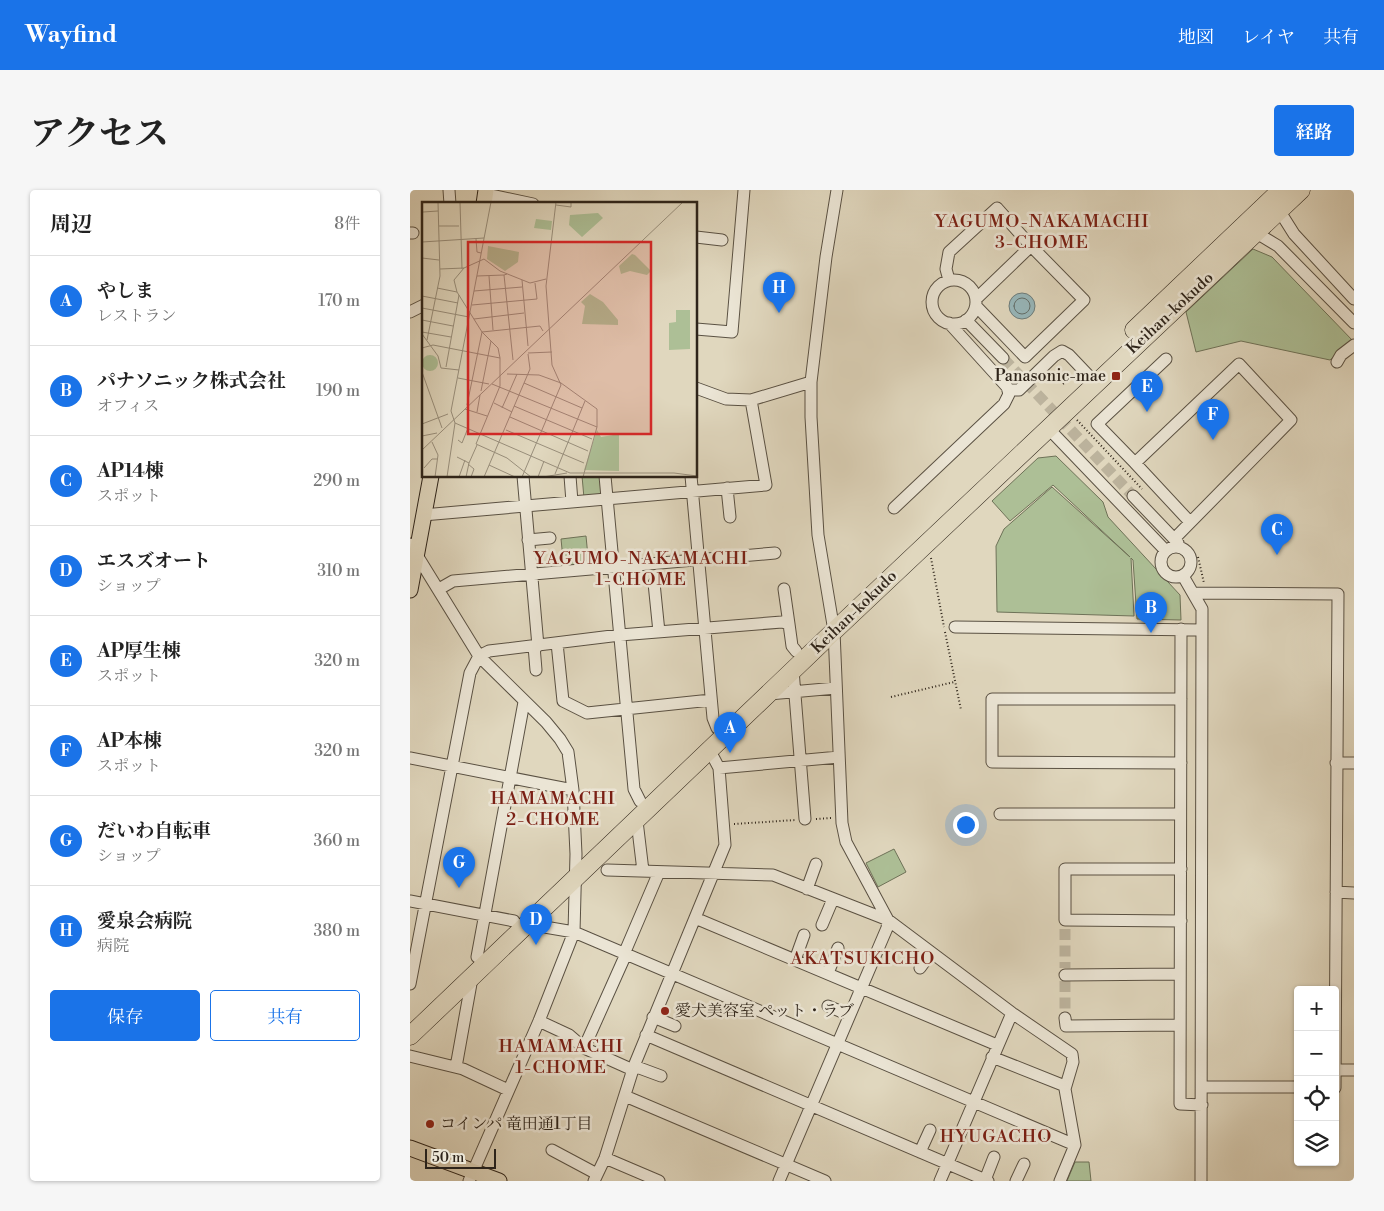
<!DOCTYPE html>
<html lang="ja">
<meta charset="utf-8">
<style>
body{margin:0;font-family:"Libre Bodoni","Noto Serif JP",serif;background:#f6f6f6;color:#222}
.controls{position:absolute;right:15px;bottom:15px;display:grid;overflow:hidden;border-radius:5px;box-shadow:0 1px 4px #0004}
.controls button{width:45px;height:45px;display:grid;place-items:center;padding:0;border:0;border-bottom:1px solid #e0e0e0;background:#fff;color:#222;font:25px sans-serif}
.scale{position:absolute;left:15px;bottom:12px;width:71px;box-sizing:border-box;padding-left:5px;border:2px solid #2e241a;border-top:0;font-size:14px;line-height:18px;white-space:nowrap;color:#2e241a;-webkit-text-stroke:4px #ebe5d5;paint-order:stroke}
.you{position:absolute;left:555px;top:634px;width:18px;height:18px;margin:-12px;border:4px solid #fff;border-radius:50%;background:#1a73e8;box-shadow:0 0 0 8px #1a73e833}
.badge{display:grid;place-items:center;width:32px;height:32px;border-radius:50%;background:#1a73e8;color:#fff;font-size:16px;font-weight:700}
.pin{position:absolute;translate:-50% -41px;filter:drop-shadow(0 1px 2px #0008)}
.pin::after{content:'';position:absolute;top:26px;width:18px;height:15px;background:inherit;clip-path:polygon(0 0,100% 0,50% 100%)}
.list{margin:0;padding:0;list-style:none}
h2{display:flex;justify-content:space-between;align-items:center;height:65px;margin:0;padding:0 20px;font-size:21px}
h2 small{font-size:16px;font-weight:400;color:#767676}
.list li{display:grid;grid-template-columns:32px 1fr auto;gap:15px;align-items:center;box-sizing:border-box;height:90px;padding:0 20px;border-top:1px solid #e0e0e0}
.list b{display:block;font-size:19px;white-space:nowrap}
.list p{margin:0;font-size:16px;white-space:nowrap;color:#767676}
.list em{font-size:16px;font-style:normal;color:#767676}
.actions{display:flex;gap:10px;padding:15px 20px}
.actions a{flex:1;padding:11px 0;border:1px solid #1a73e8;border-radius:5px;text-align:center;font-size:18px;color:#1a73e8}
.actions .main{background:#1a73e8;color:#fff}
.icon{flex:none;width:28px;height:28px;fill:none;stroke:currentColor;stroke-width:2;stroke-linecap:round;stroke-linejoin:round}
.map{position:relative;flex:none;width:944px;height:991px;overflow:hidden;border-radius:5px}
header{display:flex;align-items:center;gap:30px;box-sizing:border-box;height:70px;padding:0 25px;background:#1a73e8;color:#fff}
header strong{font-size:24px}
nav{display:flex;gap:28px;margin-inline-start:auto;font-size:18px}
.intro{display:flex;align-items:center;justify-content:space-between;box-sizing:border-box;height:120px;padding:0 30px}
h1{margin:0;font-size:35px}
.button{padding:12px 22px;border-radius:5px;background:#1a73e8;color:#fff;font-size:18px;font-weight:700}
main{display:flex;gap:30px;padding:0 30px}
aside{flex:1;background:#fff;border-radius:5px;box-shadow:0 1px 4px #0004}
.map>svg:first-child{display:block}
</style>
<header>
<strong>Wayfind</strong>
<nav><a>地図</a><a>レイヤ</a><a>共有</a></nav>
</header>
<div class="intro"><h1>アクセス</h1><a class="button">経路</a></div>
<main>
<aside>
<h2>周辺<small>8件</small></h2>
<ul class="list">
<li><span class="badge">A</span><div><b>やしま</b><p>レストラン</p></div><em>170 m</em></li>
<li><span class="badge">B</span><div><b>パナソニック株式会社</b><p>オフィス</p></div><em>190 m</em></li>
<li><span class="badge">C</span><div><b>AP14棟</b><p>スポット</p></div><em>290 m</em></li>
<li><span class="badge">D</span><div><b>エスズオート</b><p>ショップ</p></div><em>310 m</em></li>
<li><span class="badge">E</span><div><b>AP厚生棟</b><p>スポット</p></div><em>320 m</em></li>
<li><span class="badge">F</span><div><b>AP本棟</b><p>スポット</p></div><em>320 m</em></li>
<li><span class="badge">G</span><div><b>だいわ自転車</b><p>ショップ</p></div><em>360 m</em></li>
<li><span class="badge">H</span><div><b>愛泉会病院</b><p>病院</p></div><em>380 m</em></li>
</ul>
<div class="actions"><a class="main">保存</a><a>共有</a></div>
</aside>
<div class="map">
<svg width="944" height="991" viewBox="0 0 944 991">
<rect width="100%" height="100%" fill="#e0d7be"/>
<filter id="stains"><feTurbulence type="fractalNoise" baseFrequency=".004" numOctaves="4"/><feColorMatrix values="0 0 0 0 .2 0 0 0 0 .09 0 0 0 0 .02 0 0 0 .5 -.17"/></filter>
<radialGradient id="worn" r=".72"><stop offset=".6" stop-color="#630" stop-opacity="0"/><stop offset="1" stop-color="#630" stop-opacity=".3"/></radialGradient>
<!-- green -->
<path fill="#adbf96" stroke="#6e7258" d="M843 59 862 67 943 151 920 170 831 151 786 162 776 122Z
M646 266 693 312 698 327 770 405 771 430 727 429 723 370 721 368 724 426 587 422 586 356 594 339 642 297 720 367 643 295 600 331 582 311 628 268Z
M172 286H193L195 303 174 308Z
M176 346 179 377 154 379 151 349Z
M484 659 496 682 468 697 456 673Z
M665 972H679L681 991H657Z"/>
<!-- water -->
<path fill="#97b7bb" stroke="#6d7c7b" d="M599 116a13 13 0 1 1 26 0a13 13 0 1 1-26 0Z"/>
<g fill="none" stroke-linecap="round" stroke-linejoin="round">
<!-- shore -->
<path stroke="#626e6a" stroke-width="1" d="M604 116a8 8 0 1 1 16 0a8 8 0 1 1-16 0Z"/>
<!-- minor-tunnel -->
<path stroke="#bcb39d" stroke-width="11" stroke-dasharray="11 5.5" stroke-linecap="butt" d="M593 168 723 306
M655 739V778
M655 791V828"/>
<!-- minor casing -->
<g stroke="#5a5143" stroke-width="13">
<path id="minor" d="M39 0 40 14
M76 4 123 14
M867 17 884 44 944 109
M840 39 868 56 944 133
M0 43H3
M286 47 312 50
M539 90 536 79 539 62 587 18 621 56
M522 112a22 22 0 1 1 44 0a22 22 0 1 1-44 0Z
M566 116 615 167 674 110 621 56 566 109
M0 122 14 115
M556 130 593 168
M286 139 322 142 334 0
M927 172 931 165 944 155
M286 198 316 209 341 210 401 192
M598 200H609L644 166 652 161 659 165 678 185
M638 238 756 361
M725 273 687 234 756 169
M113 286 128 456
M160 286 162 312
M195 286 224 599 230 611
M281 286 303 528 307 538
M317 298 320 327
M723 306 768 353
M484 318 594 214 599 204 597 197 539 133
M13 325 356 295 341 210
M765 348 881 230 829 174 725 273 779 331
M118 350 140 348
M0 354 69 466 136 532 150 549 158 562 163 600 166 664 164 742 129 831 59 991
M751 372a15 15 0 1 1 30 0a15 15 0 1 1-30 0Z
M773 386 792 419 791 991
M244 393 249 442
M29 399 43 391 365 363
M374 399 379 434
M785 403 928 404 925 898
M545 437 792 440
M771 439 770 914 792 915
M147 453 153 511 177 523 301 510
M124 456 126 480
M383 480 395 629
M359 504 426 498
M300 561 309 578 429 567
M0 568 163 600
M771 573 582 572V509H771
M926 573H944
M590 624H770
M227 631 233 681
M197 680 363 685 478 730 602 823 662 864 663 872 655 899 665 955 650 991
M397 699 406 674
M926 702 944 703
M0 711 104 731
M285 728 587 855
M771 731 655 730V679H771
M117 734 164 742 665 955
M412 735 423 709
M214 764 249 682
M67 767 114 512
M385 770 394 745
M510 778 521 763
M418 783 428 758
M655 785 770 784
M0 794 60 483 69 466 79 461 210 445 372 432 379 434 382 456 386 461
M418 816 439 825
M243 827 265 836
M655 828 656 836 770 835
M129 831 159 845 174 858 223 880
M236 845 578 991
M174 858 216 764
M0 866 53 879 98 900
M582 867 655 896
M224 876 251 886
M46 877 62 788
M926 880H944
M792 897H888
M215 906 415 991
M142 960 187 984
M510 962 520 940
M195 968 249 991
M575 990 584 967
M184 991 195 968 224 876 315 655 309 578
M369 991 477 738 478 730 436 652 432 633 424 441 408 345 401 227V192L416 67 427 0
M530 991 602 823
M606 991 614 974"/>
</g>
<!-- major casing -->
<g stroke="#2e241a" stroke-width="17">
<path id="major" d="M74 14 76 0
M0 400 21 286
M0 958 89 991"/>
</g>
<!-- highway casing -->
<g stroke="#2e241a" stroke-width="19">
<path id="highway" d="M724 140 871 0
M0 846 424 441 891 0"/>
</g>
<!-- path -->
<path stroke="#2e241a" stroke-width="2" stroke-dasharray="1 2.5" stroke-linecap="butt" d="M653 194 661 187 664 189
M667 230 732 299
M788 367 794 393
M521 368 534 437
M535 442 551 520
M481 507 544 492
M406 629 421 628
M324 634 386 630"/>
<!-- minor -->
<use href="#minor" stroke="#ebe5d5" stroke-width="11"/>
<!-- major -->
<use href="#major" stroke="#e0d7be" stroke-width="15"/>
<!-- highway -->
<use href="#highway" stroke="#e0d7be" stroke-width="18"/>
</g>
<!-- markers -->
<g fill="#8f2418" stroke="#ebe5d5" stroke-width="2">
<rect x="701" y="181" width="10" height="10" rx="2.5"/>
<circle cx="255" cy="821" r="5"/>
<circle cx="20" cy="934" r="5"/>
</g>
<g text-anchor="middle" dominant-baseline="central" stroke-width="5" stroke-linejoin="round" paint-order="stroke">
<!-- street labels -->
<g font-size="16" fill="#2e241a" stroke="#ebe5d5">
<text transform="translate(760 123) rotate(-43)">Keihan-kokudo</text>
<text transform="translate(444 422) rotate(-44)">Keihan-kokudo</text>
</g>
<!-- poi labels -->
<g font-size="16" fill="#2e241a" stroke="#ebe5d5" text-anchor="start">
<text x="696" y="186" text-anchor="end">Panasonic-mae</text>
<text x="265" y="821">愛犬美容室 ペット・ラブ</text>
<text x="30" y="934">コインパ 竜田通1丁目</text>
</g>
<!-- neighbourhood labels -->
<g font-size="18" letter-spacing="1" fill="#7a1f14" stroke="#ebe5d5">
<text x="632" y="31">YAGUMO-NAKAMACHI<tspan x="632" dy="21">3-CHOME</tspan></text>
<text x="231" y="368">YAGUMO-NAKAMACHI<tspan x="231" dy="21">1-CHOME</tspan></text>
<text x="143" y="608">HAMAMACHI<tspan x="143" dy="21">2-CHOME</tspan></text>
<text x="453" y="768">AKATSUKICHO</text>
<text x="151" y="856">HAMAMACHI<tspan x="151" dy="21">1-CHOME</tspan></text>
<text x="586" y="946">HYUGACHO</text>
</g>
</g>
<!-- overview -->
<g transform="translate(12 12)">
<rect width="275" height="275" fill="#e0d7be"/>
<path d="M176 11 181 16 160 35 147 23 148 13ZM114 17 130 19 129 28 112 26ZM66 44 97 50 96 60 83 69 65 57ZM210 52 213 53 229 69 225 73 208 69 199 72 197 64ZM168 92 181 100 196 118V123L160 122 163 104 159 100ZM254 108H268V147L247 148V121L254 120ZM0 161a8 8 0 1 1 16 0a8 8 0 1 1-16 0ZM175 228 179 235 197 232V269L162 268Z" fill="#adbf96"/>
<path fill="none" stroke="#998f7c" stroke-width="1" d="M38 0 40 67M69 0 29 209 33 221 148 271H252L275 274M134 3 149 5V0M1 10 16 9M17 24H37M54 37 55 50 59 51M0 40 62 36M0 56 17 58M42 66 32 78 35 90 60 130 76 146 78 156V184L54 242 85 256 109 275M18 67 42 66 62 57 78 69 108 81 124 77M85 72 82 73 91 158M55 74 82 73M67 74 71 128M100 78 106 144M15 86 35 90M52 89 100 85M0 94 36 101M50 103 115 97 113 81M0 106 47 115M52 117 102 111M0 118 31 124M0 130 29 135M0 132 16 154 19 166 37 168M5 138 18 74 16 0M0 146 11 143 78 156M106 151 130 150M24 165 37 93M0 170 20 226M85 172 117 173 139 181 175 207V225L161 275M36 176 67 182M102 181 160 206M70 182 175 225M88 188 95 172M59 189 69 139M72 201 90 210M45 203 60 130 118 124 121 129M92 204 170 237M80 206 88 188M43 207 65 214M55 210 58 193M88 215 166 249M0 222 26 212M84 228 162 261M0 234 15 231M36 238 40 241 46 226M10 240 16 253 13 275M0 248 261 0M35 255 47 261 44 275M47 261 55 243M46 262 52 267 49 275M67 263 93 275M2 266 10 257H16M133 272 163 199M25 275 33 221M37 275 43 258M62 275 108 167 106 152M100 275 139 183 130 163 124 84 134 0M116 275 122 259M121 275 145 271"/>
<path fill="#d62828" fill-opacity="0.15" stroke="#d62828" stroke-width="2.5" d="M46 40H229V232H46Z"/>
<rect width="275" height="275" fill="none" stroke="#2e241a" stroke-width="2.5"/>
</g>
<rect width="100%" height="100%" filter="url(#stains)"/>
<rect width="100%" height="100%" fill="url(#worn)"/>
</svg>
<div class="controls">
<button>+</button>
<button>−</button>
<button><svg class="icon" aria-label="locate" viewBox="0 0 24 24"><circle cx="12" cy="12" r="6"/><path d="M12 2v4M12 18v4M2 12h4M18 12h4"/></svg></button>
<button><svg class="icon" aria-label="layers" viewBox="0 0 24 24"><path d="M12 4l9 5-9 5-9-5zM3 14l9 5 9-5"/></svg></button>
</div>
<div class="scale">50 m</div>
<div class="you"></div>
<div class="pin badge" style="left:320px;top:563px">A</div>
<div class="pin badge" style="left:741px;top:443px">B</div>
<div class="pin badge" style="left:867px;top:365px">C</div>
<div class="pin badge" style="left:126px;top:755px">D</div>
<div class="pin badge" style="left:737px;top:222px">E</div>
<div class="pin badge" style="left:803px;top:250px">F</div>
<div class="pin badge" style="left:49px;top:698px">G</div>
<div class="pin badge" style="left:369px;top:123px">H</div>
</div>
</main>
